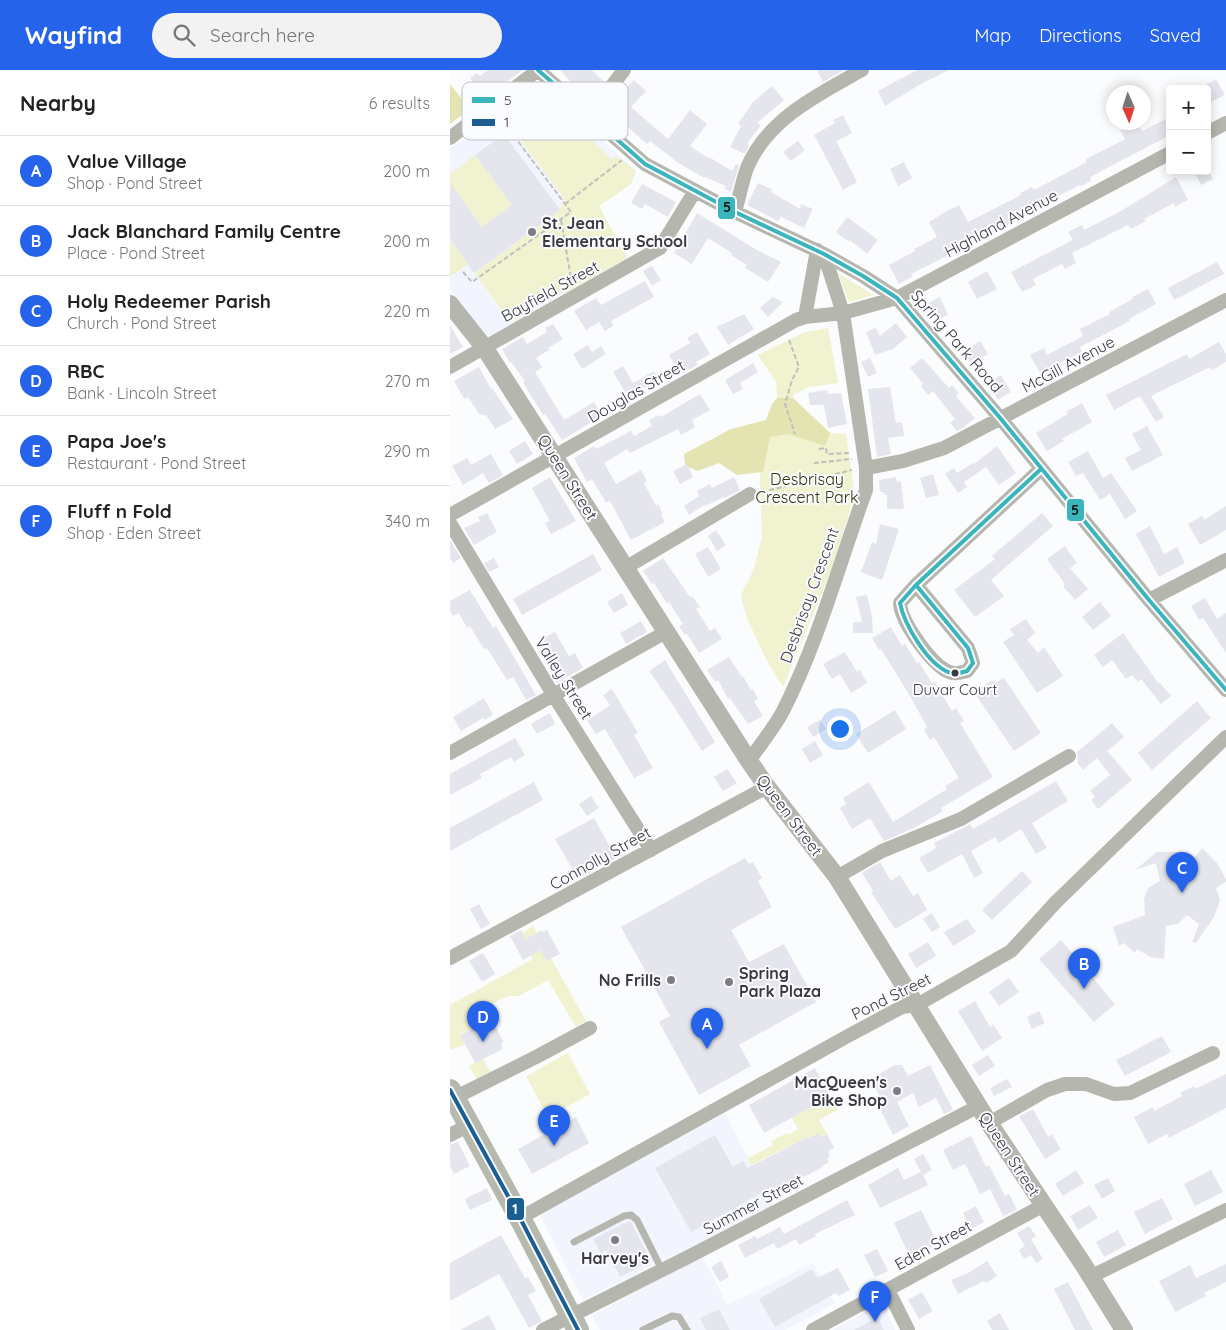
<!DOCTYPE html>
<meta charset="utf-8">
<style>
body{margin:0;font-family:Quicksand,sans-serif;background:#f2f2f2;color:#222}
.controls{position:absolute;right:15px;top:15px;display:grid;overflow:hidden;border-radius:5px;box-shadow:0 2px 12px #0003}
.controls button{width:45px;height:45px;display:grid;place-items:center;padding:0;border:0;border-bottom:1px solid #e0e0e0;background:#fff;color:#222;font:25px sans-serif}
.compass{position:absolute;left:656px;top:15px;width:45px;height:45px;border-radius:50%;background:#fff;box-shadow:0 2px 12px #0003;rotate:177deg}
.you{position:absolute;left:389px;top:658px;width:18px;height:18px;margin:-12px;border:4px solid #fff;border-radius:50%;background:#1a73e8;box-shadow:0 0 0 8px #1a73e833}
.badge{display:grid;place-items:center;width:32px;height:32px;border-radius:50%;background:#2563eb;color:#fff;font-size:16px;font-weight:700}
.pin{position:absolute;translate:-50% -41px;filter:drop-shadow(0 1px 2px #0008)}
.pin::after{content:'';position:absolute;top:26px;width:18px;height:15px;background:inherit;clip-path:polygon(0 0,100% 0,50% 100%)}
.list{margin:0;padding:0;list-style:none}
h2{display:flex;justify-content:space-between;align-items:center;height:65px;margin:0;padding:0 20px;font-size:21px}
h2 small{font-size:16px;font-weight:400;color:#767676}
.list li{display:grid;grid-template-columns:32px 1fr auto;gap:15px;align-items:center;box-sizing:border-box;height:70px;padding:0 20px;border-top:1px solid #e0e0e0}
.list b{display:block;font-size:19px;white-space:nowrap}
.list p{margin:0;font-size:16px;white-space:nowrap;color:#767676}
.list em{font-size:16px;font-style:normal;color:#767676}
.icon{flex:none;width:28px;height:28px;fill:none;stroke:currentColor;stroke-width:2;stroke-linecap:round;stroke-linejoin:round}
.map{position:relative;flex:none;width:776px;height:1260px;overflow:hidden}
header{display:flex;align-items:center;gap:30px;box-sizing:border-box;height:70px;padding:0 25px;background:#2563eb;color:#fff}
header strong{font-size:24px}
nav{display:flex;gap:28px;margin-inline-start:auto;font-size:18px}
.search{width:350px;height:45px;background:#f2f2f2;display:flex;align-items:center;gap:12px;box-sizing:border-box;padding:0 18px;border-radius:28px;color:#767676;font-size:19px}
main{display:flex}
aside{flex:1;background:#fff}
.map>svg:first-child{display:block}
</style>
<header>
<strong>Wayfind</strong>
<div class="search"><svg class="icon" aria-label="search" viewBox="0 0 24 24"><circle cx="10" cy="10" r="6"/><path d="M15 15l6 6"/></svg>Search here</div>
<nav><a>Map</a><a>Directions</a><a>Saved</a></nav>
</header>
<main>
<aside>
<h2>Nearby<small>6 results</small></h2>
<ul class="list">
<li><span class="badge">A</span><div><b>Value Village</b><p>Shop · Pond Street</p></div><em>200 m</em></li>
<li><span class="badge">B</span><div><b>Jack Blanchard Family Centre</b><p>Place · Pond Street</p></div><em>200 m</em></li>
<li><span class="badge">C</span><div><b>Holy Redeemer Parish</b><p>Church · Pond Street</p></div><em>220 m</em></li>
<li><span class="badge">D</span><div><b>RBC</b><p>Bank · Lincoln Street</p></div><em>270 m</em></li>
<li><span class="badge">E</span><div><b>Papa Joe's</b><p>Restaurant · Pond Street</p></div><em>290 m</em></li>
<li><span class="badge">F</span><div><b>Fluff n Fold</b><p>Shop · Eden Street</p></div><em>340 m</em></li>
</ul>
</aside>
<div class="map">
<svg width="776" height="1260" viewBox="0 0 776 1260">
<rect width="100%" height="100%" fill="#fbfcfd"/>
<!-- built -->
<path fill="#f2f4fe" d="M86 11 186 101 181 114 149 136 177 188 42 265 34 264 0 218V79Z
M275 1043 323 1136 133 1230 90 1144Z
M253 1187 277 1235 363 1193 385 1233 336 1260H150L142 1245Z
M432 1233 445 1260H383Z"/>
<!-- green -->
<path fill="#f1f2d0" d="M91 23 162 89 166 86 186 101 181 114 149 136 177 188 116 223 114 221 60 252 25 203 110 140 114 128 60 56 65 52 66 42Z
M25 85 62 135 32 157 0 113V104Z
M0 169 18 194 0 207Z
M388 203 423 225H424L399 232Z
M378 258 388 313 359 317 343 325V346L351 353 368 351 380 363 396 364 404 420 400 440 382 499 333 617 316 589 296 546 291 525 304 499 312 466 310 420 311 377 314 363 330 358 326 312 308 285 355 262Z
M83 856 136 951 126 957 98 910 69 926H59L43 933 44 941 24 950 28 955 10 964 15 974 0 980V935L83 889 69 864Z
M118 983 140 1024 98 1047 76 1006Z
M33 989 41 1002 27 1009 19 996Z
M380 1027 388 1040 369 1050 377 1064 371 1067 359 1068 358 1067 301 1095 298 1088 323 1075 321 1071 337 1063 338 1065 348 1059 342 1048Z"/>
<!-- forest -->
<path fill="#e4e4b2" d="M0 14 20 39 0 54Z
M327 328H343L380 363 375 376 338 364 320 367 313 402 287 405 269 393 248 401 235 396 234 384 281 359 316 350 322 334Z"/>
<!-- building -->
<path fill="#e5e6ed" d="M38 0H73L20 39 10 25 24 14 20 8 27 3 30 6Z
M110 0H142L154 12 139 31Z
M367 0H394L373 12Z
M467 0H499L469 15 435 36 428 21Z
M766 9 775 25 757 34V19H755L753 16Z
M184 10 196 21 181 37 218 69 240 40 257 54 240 76 258 88 259 87 282 101 286 94 289 95 281 122 274 119 276 116 255 107 254 108 227 92 200 71 197 74 170 50 168 52 155 41Z
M322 16 334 30 307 53 311 55 297 74 299 75 295 84 280 77 291 56 288 54 303 32Z
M393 45 402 63 386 71 407 112 393 120 364 65 385 53 383 50Z
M720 47V65L640 107 641 111 631 116 630 115 602 129 600 126 572 141 574 146 538 165 535 161 500 179 503 183 461 204 463 206 449 214 439 195 465 181 464 179 487 167 479 152 495 142 509 135 518 152 571 125 570 123 582 117 584 120 622 100 637 92 636 89 675 69 670 60 687 52 692 61Z
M54 64 110 140 24 203 0 169V113L32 157 62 135 25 85Z
M348 71 355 80 341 91 333 82Z
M454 92 462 108 448 116 440 99Z
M744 101H759L763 109 751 115Z
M726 107 738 130 725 137 724 133 694 149 696 151 681 159 678 155 622 183 626 193 615 199 612 194 583 209 586 215 572 222 561 202 623 170 618 162 632 155 634 160 671 141Z
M308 113 323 120 321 122 350 139 351 134 363 139 354 158 331 147 328 151 297 135Z
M192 114 226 132 218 147 195 134 192 139 181 133Z
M247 143 307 180 331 192 318 212 295 198 297 195 281 185 282 183 258 168 242 194 224 183Z
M397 147 428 170 417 184 400 170 399 172 386 162Z
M767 192 774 204 724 230 718 218Z
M202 196 211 210 202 216 193 201Z
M537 201 547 219 527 229 518 212Z
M195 211 204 227 161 251 163 256 155 261 149 252 136 260 124 241 146 228 151 235Z
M698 219 706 234 679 249 680 251 630 277 632 282 590 303 580 285 594 278 597 285 633 266 630 259 660 244 659 242 683 229 682 227Z
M323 227 333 232 318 247 310 238Z
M490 227 498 245 486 251 478 233Z
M294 244 304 259 278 275 267 257Z
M446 253 457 267 443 279 425 285 416 262 426 258 430 266Z
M103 254 113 269 98 278 99 280 86 288 92 297 85 302 114 350 144 332 153 347 143 353 142 352 112 370 95 344 93 345 73 313 75 311 61 292 60 293 52 279 73 267 77 274 97 262 95 258Z
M0 255 13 277 0 284Z
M247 262 260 284 246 292 248 295 230 304 219 285 240 273 237 268Z
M530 271 538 284 521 294 514 281Z
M769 272 776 284V292L762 300 760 297 701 326 714 347 706 352 690 326 664 340 656 325 737 284 739 289Z
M138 275 142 282 151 276 156 284 132 299 123 284Z
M420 288 427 303 418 307 411 292Z
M472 288 499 318 502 315 509 323 506 326 525 348 513 358 507 361 500 353 505 349 483 321 478 325 471 316 473 314 460 298Z
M303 293 308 302 290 313 293 319 283 324 275 310Z
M173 296 183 313 204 301 212 313 202 319 199 315 178 327 163 302Z
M29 297 41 319 42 318 63 349 45 359 36 345 34 346 33 344 30 345 18 327 14 329 4 311Z
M551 305 561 322 548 330 538 313Z
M440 317 446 353 452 352 454 366 438 368 441 384 427 387 418 319Z
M377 320 378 324 391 323 397 354 378 358 374 335H360L358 323Z
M250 324 260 340 242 350 245 357 231 365 228 359 180 383 177 379 154 393 166 414 191 400 197 411 194 413 206 436 208 434 213 444 211 445 215 452 181 470 160 431 156 433 142 409 137 412 124 388 144 376 146 379 181 361 184 366 202 356 199 350 209 345 211 347Z
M632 333 642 352 612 369 614 371 597 381 586 363 618 344 616 342Z
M697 356 713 385 682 401 675 388 691 380 682 364Z
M75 371 83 384 67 394 59 381Z
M547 376 566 403 549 415 536 397 514 412 517 417 508 423 495 404 504 398 507 403 523 393 524 394Z
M638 381 653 408 661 403 687 441 675 449 660 424 650 430 633 403 626 406 618 392Z
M41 384 53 405 39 413 33 403 13 415 2 396 17 388 21 395Z
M237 394 243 407 230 414 223 401Z
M483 404 489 425 476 428 470 408Z
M100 407 126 451 101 464 95 453 100 451 82 418Z
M284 407 290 420 275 428 274 427 255 436 254 435 239 445 234 436 249 426 247 421 260 414 262 418Z
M446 407 447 412 451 411 454 439H437V425H435L433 422H430L429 410Z
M776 436V460L750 475 738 454 752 446 754 450Z
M37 443 47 462 24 475 14 458 30 451 28 447Z
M592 443 603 456 541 510 554 526 525 547 504 520 545 489 542 486Z
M430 454 449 459 432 510 411 502 422 472 426 474Z
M700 456 714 484 727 477 735 493 709 507 686 464Z
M266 460 276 475 267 481 258 466Z
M0 470 11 488 3 493 0 488Z
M615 476 627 493 620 498 638 519 625 530 613 516 615 514 597 489Z
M258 477 271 499 258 507 245 484Z
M143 484 152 500 72 545 63 529Z
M44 488 49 497 39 502 34 493Z
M213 488 240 527 242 526 250 537 246 539 260 561 265 558 272 569 249 583 237 564 235 565 229 556 233 554 219 532 217 534 204 513 202 514 193 501Z
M20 520 43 558 46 556 86 625 76 630 63 607 57 610 37 578 34 579 20 556 17 558 9 543 3 546 0 541V531Z
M172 523 178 535 164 543 157 532Z
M417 525 422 546 423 563H403V552H412L406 527Z
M755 528 767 549 776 543V583L753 548 749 550 741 536Z
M650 532 661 546 643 560 632 547Z
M576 549 585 563 577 570 588 583 594 577 613 606 587 623 553 572 564 565 560 559Z
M191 551 197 562 176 574 170 563Z
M441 557 452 576 455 574 467 593 469 592 482 613 484 611 502 641 506 638 514 651 510 653 543 707 491 738 493 741 464 758 434 771 420 748 402 759 390 738 396 734 393 728 419 712 443 752 497 719 495 716 509 708 484 667 480 670 474 660 477 657 460 626 431 579 429 580 422 568Z
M105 562 119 586 125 583 133 598 107 613 99 598 102 596 88 571Z
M673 563 709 614 710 613 721 626 711 634 691 609 688 612 682 605 676 609 662 590 653 597 644 585Z
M395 582 407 602 410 600 417 613 401 623 390 604 382 609 373 594Z
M279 587 292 607 293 606 301 620 303 619 308 629 304 631 313 646 298 654 280 628 278 629 268 610 265 612 257 600Z
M215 590 265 672 252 681 223 635 199 601Z
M554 608 591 663 564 681 524 622 542 610 545 613Z
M162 619 188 663 184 665 203 698 184 708 155 659 146 664 137 651 160 635 153 625Z
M34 628 43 645 34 650 33 648 11 661 3 647Z
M747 631 761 648 702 700 688 683Z
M445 640 456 659 418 683 406 664Z
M100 643 105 654 87 664 81 654Z
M370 650 376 659 363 667 357 657Z
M662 653 674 667 657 681 682 710 648 739 641 730 645 727 640 721 660 705 647 688 633 700 627 692 628 691 627 682Z
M65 668 75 685 64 692 61 687 30 704 32 708 0 725V704Z
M365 671 373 685 360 693 352 679Z
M277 699 287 713 273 721 264 707Z
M606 711 618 731 582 753 597 778 586 784 571 759 549 773 545 767 521 781 533 803 524 808 512 784 478 803 469 788 486 778 484 773 520 754 523 759Z
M84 712 93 730 0 781V758Z
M141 726 149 738 137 746 129 734Z
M144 748 166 788 128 809 105 769Z
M752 778 767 793 776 809V812L766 818 770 830 768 837 764 847 746 873 742 872 749 854 737 845 728 854 716 856 714 889 700 887 687 879 685 883 674 873 669 876 663 857 695 845 694 829 698 818 710 811 706 793 685 800 707 782H728L743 790Z
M295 788 299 794 303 792 312 808 308 811 322 837 281 860 299 892 334 874 366 932 289 975 301 996 249 1025 209 952 220 946 171 857Z
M430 792 441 811 450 805 463 826 468 823 477 840 445 859 421 822 423 821 412 803Z
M572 801 582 812 542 850 532 840Z
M29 834 40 854 31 859 20 839Z
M482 843 490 857 482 862 473 849Z
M517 849 526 862 503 876 494 862Z
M71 860 76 869 92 860 93 862 97 860 110 884 96 891 91 880 73 890 60 866Z
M611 870 665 934 644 952 589 889Z
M478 872 486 886 466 898 458 884Z
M32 883 33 885 34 884 45 904 32 912 19 891Z
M559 908 569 922 549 936 539 922Z
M525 931 540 957 543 954 552 968 532 981 508 941Z
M589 941 595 953 582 959 577 947Z
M41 948 53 971 51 975 53 979 25 993 10 965Z
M712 966 721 982 675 1006 666 990Z
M538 985 545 996 529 1006 522 995Z
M445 995H452L458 1006 480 995 503 1040 494 1044 486 1028 469 1037 463 1023 447 1032 459 1056 443 1065 430 1039 435 1036 420 1009Z
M365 998 380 1027 314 1063 299 1035Z
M776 1004V1038L719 1068 717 1064 698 1074 684 1047 703 1037 704 1041 732 1026 730 1023 744 1016 745 1019Z
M557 1009 562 1017 544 1026 540 1018Z
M583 1039 598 1067 602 1064 611 1079 595 1089 569 1046Z
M126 1047 139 1073 82 1104 68 1079Z
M369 1063 371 1067 377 1064 384 1078 378 1081 380 1087 377 1088 379 1092 372 1096 373 1097 336 1116 335 1114 325 1119 324 1116 241 1162 205 1098 265 1065 283 1097 293 1091 297 1098 358 1067 359 1068Z
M521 1066 536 1097 539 1095 555 1126 559 1124 567 1140 553 1146 540 1119 530 1124 515 1094 503 1100 493 1080Z
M8 1072 20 1096 4 1104 0 1096V1075Z
M473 1084 482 1100 473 1105 478 1115 430 1138 418 1115 448 1098 454 1110 471 1102 464 1089Z
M626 1100 634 1113 613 1126 605 1114Z
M761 1100 773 1122 745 1136 734 1114Z
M658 1108 665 1121 652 1129 644 1115Z
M37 1118 42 1130 20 1140 15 1129Z
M712 1128 723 1149 695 1164 684 1142Z
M397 1130 405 1145 365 1164 366 1166 349 1175 346 1169 327 1179 324 1173 295 1188 288 1175 305 1166 307 1169 330 1157 334 1164Z
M640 1135 648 1148 628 1160 620 1146Z
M526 1136 534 1152 521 1159 513 1143Z
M471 1140 488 1174 460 1187 444 1153Z
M179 1151 181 1152 201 1191 170 1207 156 1180 151 1183 143 1169Z
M579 1156 586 1166 581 1169 593 1189 586 1193 581 1185 574 1189 569 1180 575 1176 567 1163Z
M668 1160 676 1175 654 1187 646 1172Z
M51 1165 75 1208 78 1207 86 1221 78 1225 92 1251 79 1258 49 1204 0 1231V1193Z
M427 1179 438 1201 425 1207 414 1185Z
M271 1191 279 1207 270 1212 261 1197Z
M537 1191 547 1206 536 1213 534 1211 508 1224 501 1210 518 1203Z
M776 1194V1212L754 1223 756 1226 725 1242 709 1211 740 1195 746 1208Z
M388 1198 400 1220 388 1226 386 1223 325 1257 309 1229 362 1199 367 1208Z
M618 1212 643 1260H625L604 1219Z
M472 1222 483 1241 469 1249 458 1230Z
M269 1239 280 1260H256L250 1248Z
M550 1243 559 1260H542L537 1251Z
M39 1245 46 1260H10L25 1252Z
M428 1248 434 1260H403Z"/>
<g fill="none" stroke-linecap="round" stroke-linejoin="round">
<!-- path -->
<path stroke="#bfc0bc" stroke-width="2" stroke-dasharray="5 2.5" stroke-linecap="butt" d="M115 134 172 90
M111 150 122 214
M13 202 22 212 121 142 49 46
M339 270 349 297 342 310 335 334 345 364
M369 379 376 378 377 384 401 383
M364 393 402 389
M312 422 402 400"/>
<!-- service -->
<path stroke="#b5b6ad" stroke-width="7" d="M124 1172 174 1146 181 1145 187 1150 212 1200
M193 1260 222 1246 229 1247 237 1260"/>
<!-- minor -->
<path stroke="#b5b6ad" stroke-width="14" d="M88 0 195 94 285 142 374 184 413 206 447 228 551 349 699 530 776 620
M139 46 174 0
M757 63 776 53
M0 68 88 0
M285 142C289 128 292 112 297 98 317 49 369 24 412 0
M355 247 367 180
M0 297 210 178 245 121
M416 398 453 391 494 378 776 230
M0 445 346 250 355 247 393 243 447 228 720 83
M0 453 104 626 201 780
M175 498 300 424
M466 515 518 578 523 593 517 601C509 603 503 605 495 600 479 590 451 552 450 533L466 515 591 399
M699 530 776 490
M0 683 216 562
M299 691C310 675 324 658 333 641 369 570 389 494 416 420V398L393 243 374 184
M387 807 432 781 511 749 619 686
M0 888 317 717
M4 1028 88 986 140 958
M539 1053 597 1020 615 1014H636L664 1024 680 1023 763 983
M0 1065 19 1055
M70 1148 396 967 452 937 467 935 561 881 606 832 776 667
M640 1207 776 1140
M438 1220 458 1260
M93 1260 236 1188 529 1036
M363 1260 594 1135"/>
<!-- tertiary -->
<path stroke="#b5b6ad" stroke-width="18" d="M0 234 34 277 299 691 317 717 387 807 539 1053 633 1194 674 1260"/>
<!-- primary -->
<path stroke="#b7b8ae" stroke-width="22" d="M0 1020 70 1148 128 1260"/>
<!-- bus-1 casing -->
<g stroke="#fafbfe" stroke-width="8">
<path id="bus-1" d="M88 0 195 94 285 142 374 184 413 206 447 228 551 349 699 530 776 620
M466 515 518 578 523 593 517 601C511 603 504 604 498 602 477 593 454 554 450 533Z
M466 515 591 399"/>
</g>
<!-- bus-2 casing -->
<g stroke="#fafbfe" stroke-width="8">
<path id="bus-2" d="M0 1020 70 1148 128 1260"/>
</g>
<!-- bus-1 -->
<use href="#bus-1" stroke="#39b5bb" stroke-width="4"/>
<!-- bus-2 -->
<use href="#bus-2" stroke="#1b5e92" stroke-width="4"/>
</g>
<!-- markers -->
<g fill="#7d7d82" stroke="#fafbfe" stroke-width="2">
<circle cx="82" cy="162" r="5"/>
<circle cx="221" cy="910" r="5"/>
<circle cx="279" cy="912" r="5"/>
<circle cx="447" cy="1021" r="5"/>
<circle cx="165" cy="1170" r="5"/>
</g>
<circle fill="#39393f" stroke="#fafbfe" stroke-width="2" cx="505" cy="603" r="4.5"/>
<g text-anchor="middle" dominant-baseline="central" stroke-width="4" stroke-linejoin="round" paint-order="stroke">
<!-- bus labels -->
<g font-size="15" fill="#39393f" stroke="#fafbfe">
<text x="505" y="619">Duvar Court</text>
</g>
<!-- poi labels -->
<g font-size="16" font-weight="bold" fill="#39393f" stroke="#fafbfe" text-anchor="start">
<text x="92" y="153">St. Jean<tspan x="92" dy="18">Elementary School</tspan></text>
<text x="289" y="903">Spring<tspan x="289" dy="18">Park Plaza</tspan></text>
<text x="211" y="910" text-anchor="end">No Frills</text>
<text x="437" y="1012" text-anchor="end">MacQueen's<tspan x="437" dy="18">Bike Shop</tspan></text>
<text x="165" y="1188" text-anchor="middle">Harvey's</text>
</g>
<!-- street labels -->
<g font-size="16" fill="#39393f" stroke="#fafbfe">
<text transform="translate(551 153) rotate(-28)">Highland Avenue</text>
<text transform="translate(100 221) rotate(-29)">Bayfield Street</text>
<text transform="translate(507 271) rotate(49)">Spring Park Road</text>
<text transform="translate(618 294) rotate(-28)">McGill Avenue</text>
<text transform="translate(186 321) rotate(-30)">Douglas Street</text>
<text transform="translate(118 407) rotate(58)">Queen Street</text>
<text transform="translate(359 525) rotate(-70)">Desbrisay Crescent</text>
<text transform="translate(114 608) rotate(58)">Valley Street</text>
<text transform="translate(340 745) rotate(53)">Queen Street</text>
<text transform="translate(150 788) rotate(-29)">Connolly Street</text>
<text transform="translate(441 926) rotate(-26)">Pond Street</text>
<text transform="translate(560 1084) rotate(57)">Queen Street</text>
<text transform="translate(303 1134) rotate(-28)">Summer Street</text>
<text transform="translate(483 1175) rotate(-29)">Eden Street</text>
</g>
<!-- park labels -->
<g font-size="16" fill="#33330b" stroke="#fafbfe">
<text x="357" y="409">Desbrisay<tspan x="357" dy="18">Crescent Park</tspan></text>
</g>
</g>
<!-- legend -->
<rect x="12" y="12" width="166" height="58" rx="8" fill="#fafbfe" stroke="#c0c1c5" stroke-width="1"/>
<rect x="22" y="27" width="23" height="6" fill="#39b5bb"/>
<rect x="22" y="49" width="23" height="7" fill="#1b5e92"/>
<g font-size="14" fill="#39393f">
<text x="54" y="35">5</text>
<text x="54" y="57">1</text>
</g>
<g stroke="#fafbfe" stroke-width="2">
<rect x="267" y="126" width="19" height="24" rx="5" fill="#39b5bb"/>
<rect x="616" y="428" width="19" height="24" rx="5" fill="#39b5bb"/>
<rect x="56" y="1127" width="19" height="24" rx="5" fill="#1b5e92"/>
</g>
<g font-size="14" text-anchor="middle" font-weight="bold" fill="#fff">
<text x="65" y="1144">1</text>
</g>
<g font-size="14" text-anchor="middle" font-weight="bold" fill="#111">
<text x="277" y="142">5</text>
<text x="625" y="445">5</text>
</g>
</svg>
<div class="controls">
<button>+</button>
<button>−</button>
</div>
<svg class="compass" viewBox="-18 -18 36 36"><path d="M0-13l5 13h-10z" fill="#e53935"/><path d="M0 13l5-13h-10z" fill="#767676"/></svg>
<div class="you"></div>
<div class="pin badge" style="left:257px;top:979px">A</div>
<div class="pin badge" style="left:634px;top:919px">B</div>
<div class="pin badge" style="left:732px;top:823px">C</div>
<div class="pin badge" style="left:33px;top:972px">D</div>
<div class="pin badge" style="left:104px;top:1076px">E</div>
<div class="pin badge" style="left:425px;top:1252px">F</div>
</div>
</main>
